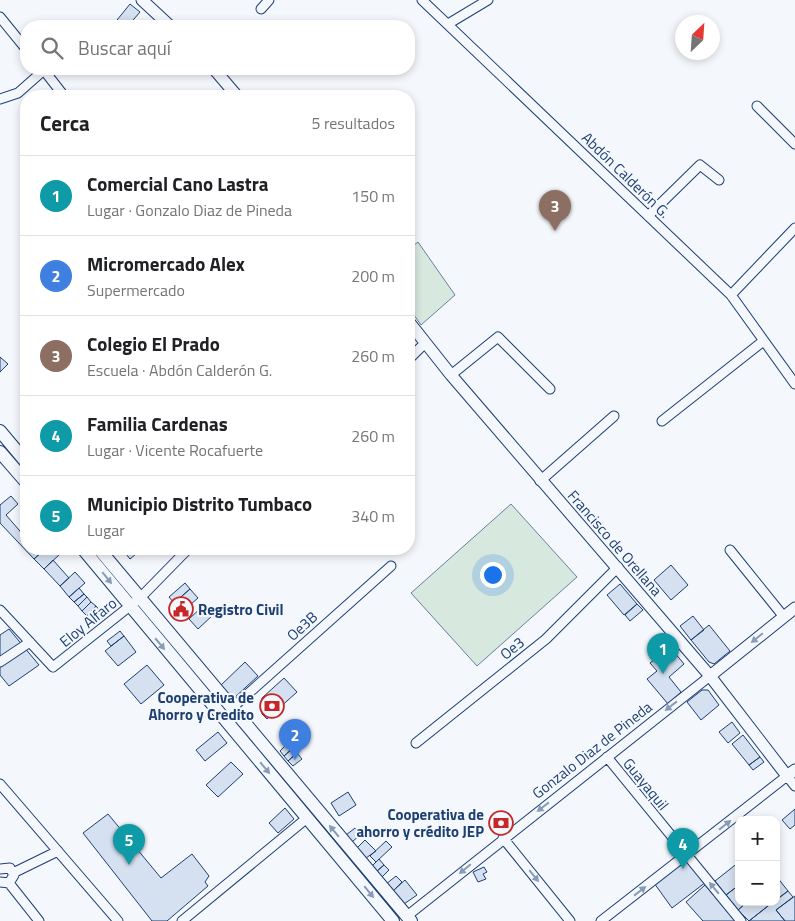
<!DOCTYPE html>
<html lang="es">
<meta charset="utf-8">
<style>
body{margin:0;font-family:"Titillium Web",sans-serif;background:#f6f6f6;color:#202124}
.controls{position:absolute;right:15px;bottom:15px;display:grid;overflow:hidden;border-radius:10px;box-shadow:0 2px 8px #0003}
.controls button{width:45px;height:45px;display:grid;place-items:center;padding:0;border:0;border-bottom:1px solid #e0e0e0;background:#fff;color:#202124;font:25px sans-serif}
.compass{position:absolute;left:675px;top:15px;width:45px;height:45px;border-radius:50%;background:#fff;box-shadow:0 2px 8px #0003;rotate:25deg}
.you{position:absolute;left:492px;top:574px;width:18px;height:18px;margin:-12px;border:4px solid #fff;border-radius:50%;background:#1a73e8;box-shadow:0 0 0 8px #1a73e833}
.badge{display:grid;place-items:center;width:32px;height:32px;border-radius:50%;background:#ea580c;color:#fff;font-size:16px;font-weight:700}
.pin{position:absolute;translate:-50% -41px;filter:drop-shadow(0 1px 2px #0008)}
.pin::after{content:'';position:absolute;top:26px;width:18px;height:15px;background:inherit;clip-path:polygon(0 0,100% 0,50% 100%)}
.list{margin:0;padding:0;list-style:none}
h2{display:flex;justify-content:space-between;align-items:center;height:65px;margin:0;padding:0 20px;font-size:21px}
h2 small{font-size:16px;font-weight:400;color:#757577}
.list li{display:grid;grid-template-columns:32px 1fr auto;gap:15px;align-items:center;box-sizing:border-box;height:80px;padding:0 20px;border-top:1px solid #e0e0e0}
.list b{display:block;font-size:19px;white-space:nowrap}
.list p{margin:0;font-size:16px;white-space:nowrap;color:#757577}
.list em{font-size:16px;font-style:normal;color:#757577}
.icon{flex:none;width:28px;height:28px;fill:none;stroke:currentColor;stroke-width:2;stroke-linecap:round;stroke-linejoin:round}
.map{position:relative;flex:none;width:795px;height:921px;overflow:hidden}
.search{position:absolute;background:#fff;box-shadow:0 2px 8px #0003;left:20px;top:20px;width:395px;height:55px;display:flex;align-items:center;gap:12px;box-sizing:border-box;padding:0 18px;border-radius:20px;color:#757577;font-size:19px}
.panel{position:absolute;background:#fff;box-shadow:0 2px 8px #0003;left:20px;top:90px;width:395px;height:465px;border-radius:20px}
.map>svg:first-child{display:block}
</style>
<div class="map">
<svg width="795" height="921" viewBox="0 0 795 921">
<rect width="100%" height="100%" fill="#f4f7fb"/>
<!-- green -->
<path fill="#d7e8df" stroke="#687fa3" d="M418 242 455 295 421 325 409 308V249Z
M511 504 577 577 477 666 411 593Z"/>
<!-- building -->
<path fill="#d5e0f0" stroke="#1d3f73" d="M130 4 140 12 128 26H114L113 25Z
M0 357 8 364 0 372Z
M11 496 18 504 6 515 26 538V549H45L34 559 0 523V505Z
M45 549H54L60 554 44 569 34 559Z
M122 549H142L130 559Z
M53 560 69 578 60 586 44 569Z
M671 565 688 585 671 600 654 580Z
M75 572 85 583 69 597 60 586Z
M185 583 190 589 174 603 169 597Z
M620 584 637 604 624 615 607 595Z
M79 588 84 594 74 602 69 597Z
M190 589 198 598 182 612 174 603Z
M84 594 87 597 78 606 74 602Z
M87 597 91 602 82 611 78 606Z
M91 602 96 606 87 616 82 611Z
M205 604 214 614 198 629 189 619Z
M637 604 643 610 630 621 625 615Z
M96 606 105 616 95 624 87 616Z
M693 616 704 630 691 640 680 626Z
M709 625 730 651 714 664 709 662 691 640Z
M9 629 39 665 9 686 0 675V635Z
M120 631 124 636 111 646 107 641Z
M124 636 136 652 118 666 105 651Z
M670 647 684 664 669 677 681 692 668 704 647 679 657 671 650 663Z
M245 662 258 676 233 699 220 686Z
M147 665 164 685 141 704 124 684Z
M284 678 297 692 267 719 262 714V698Z
M702 690H708L719 705 701 720 687 702Z
M732 722 740 733 728 743 719 732Z
M218 732 227 743 205 761 196 750Z
M743 735 760 757 749 765 732 744Z
M288 743 293 748 284 756 280 751Z
M293 748 297 753 288 761 284 756Z
M297 753 302 759 293 766 288 761Z
M760 757 764 762 753 770 749 765Z
M231 762 243 774 218 797 206 785Z
M348 792 356 805 339 816 331 803Z
M285 808 294 819 278 833 269 823Z
M795 809V825L790 829 782 820Z
M108 814 161 878 192 854 209 876 205 882 208 886 167 921H152L83 833Z
M355 828 360 835 352 842 346 835Z
M365 840 376 851 366 858 357 848Z
M386 841 392 847 376 862 370 856Z
M686 856 706 882 672 908 654 883Z
M379 859 384 865 377 871 372 866Z
M739 862V885L726 895 715 881Z
M384 865 389 870 382 877 377 871Z
M484 867 487 872 483 874 486 879 478 882 473 872Z
M396 876 402 882 393 891 386 884Z
M777 877 788 891 776 900V878Z
M405 880 417 895 404 904 393 891Z
M705 885 735 921H703L686 902Z
M739 885V902H747L738 910 726 895Z
M788 891 793 897 776 910 785 921H749L773 902H776V900Z
M795 896V921H785L776 910Z
M747 902H773L749 921 738 910Z"/>
<g fill="none" stroke-linecap="round" stroke-linejoin="round">
<!-- street casing -->
<g stroke="#1d3f73" stroke-width="11">
<path id="street" d="M422 0 731 295 795 384
M261 9 269 0
M0 17 26 49
M448 24 488 0
M43 69 64 96
M0 99 18 93 44 70
M757 106 795 144
M648 216 700 165 719 180
M731 295 795 228
M409 359 425 343
M451 375 498 337 550 389
M662 421 762 342
M540 481 614 416
M730 550 784 617
M0 610 53 667 140 598 188 549
M0 662 30 642
M232 708 391 566
M416 743 546 639 618 567
M607 757 741 921
M0 784 118 921
M503 838 570 921
M0 869 10 868 14 875 9 883 0 882
M13 873 58 851
M9 883 39 921
M407 916 710 676
M182 921 307 818
M601 921 787 776 795 786"/>
</g>
<!-- secondary casing -->
<g stroke="#1d3f73" stroke-width="13">
<path id="secondary" d="M142 0 170 26
M214 69 237 96
M409 322 451 375 710 676 787 776 795 770
M710 676 795 608"/>
</g>
<!-- primary casing -->
<g stroke="#1d3f73" stroke-width="14">
<path id="primary" d="M0 431 26 462
M0 452 26 482
M83 549 393 921
M99 549 411 921"/>
</g>
<!-- street -->
<use href="#street" stroke="#f4f7fb" stroke-width="9"/>
<!-- secondary -->
<use href="#secondary" stroke="#f4f7fb" stroke-width="11"/>
<!-- primary -->
<use href="#primary" stroke="#f4f7fb" stroke-width="12"/>
</g>
<!-- one-way arrows -->
<defs><path id="oneway-solid" d="M-6-.8H1V-3.2L6.5 0L1 3.2V.8H-6Z" transform="scale(1.25)"/></defs>
<g fill="#889bb7">
<use href="#oneway-solid" transform="translate(107 578) rotate(51)"/>
<use href="#oneway-solid" transform="translate(757 638) rotate(141)"/>
<use href="#oneway-solid" transform="translate(160 644) rotate(50)"/>
<use href="#oneway-solid" transform="translate(671 706) rotate(142)"/>
<use href="#oneway-solid" transform="translate(265 768) rotate(50)"/>
<use href="#oneway-solid" transform="translate(543 807) rotate(142)"/>
<use href="#oneway-solid" transform="translate(725 825) rotate(-38)"/>
<use href="#oneway-solid" transform="translate(334 831) rotate(-130)"/>
<use href="#oneway-solid" transform="translate(465 869) rotate(141)"/>
<use href="#oneway-solid" transform="translate(534 876) rotate(51)"/>
<use href="#oneway-solid" transform="translate(714 888) rotate(-130)"/>
<use href="#oneway-solid" transform="translate(640 891) rotate(-38)"/>
<use href="#oneway-solid" transform="translate(369 892) rotate(51)"/>
</g>
<!-- icons -->
<defs>
<g id="civic-ring" transform="scale(1.25)"><circle r="9.5" fill="#f4f7fb" stroke="#c62828" stroke-width="1.5"/><path d="M-.6-6.5H3V-4.5H.6V-3L4-1V1h2V6H-6V1h2V-1L-.6-3ZM-1.2 2.5V6h2.4V2.5Z" fill="#c62828"/></g>
<g id="bank-ring" transform="scale(1.25)"><circle r="9.5" fill="#f4f7fb" stroke="#c62828" stroke-width="1.5"/><path d="M-6-4H6V4H-6ZM0-2.3a2.3 2.3 0 1 0 0 4.6a2.3 2.3 0 1 0 0-4.6Z" fill="#c62828"/></g>
</defs>
<g fill-rule="evenodd">
<use href="#civic-ring" x="181" y="609"/>
<use href="#bank-ring" x="272" y="706"/>
<use href="#bank-ring" x="501" y="823"/>
</g>
<g text-anchor="middle" dominant-baseline="central" stroke-width="4" stroke-linejoin="round" paint-order="stroke">
<!-- street labels -->
<g font-size="15" fill="#1d3f73" stroke="#f4f7fb">
<text transform="translate(626 175) rotate(44)">Abdón Calderón G.</text>
<text transform="translate(615 543) rotate(49)">Francisco de Orellana</text>
<text transform="translate(88 622) rotate(-39)">Eloy Alfaro</text>
<text transform="translate(302 626) rotate(-42)">Oe3B</text>
<text transform="translate(512 648) rotate(-39)">Oe3</text>
<text transform="translate(592 750) rotate(-38)">Gonzalo Diaz de Pineda</text>
<text transform="translate(646 784) rotate(51)">Guayaquil</text>
</g>
<!-- poi labels -->
<g font-size="15" font-weight="bold" fill="#1d3f73" stroke="#f4f7fb" text-anchor="end">
<text x="198" y="609" text-anchor="start">Registro Civil</text>
<text x="254" y="697">Cooperativa de<tspan x="254" dy="17">Ahorro y Credito</tspan></text>
<text x="484" y="814">Cooperativa de<tspan x="484" dy="17">ahorro y crédito JEP</tspan></text>
</g>
</g>
</svg>
<div class="controls">
<button>+</button>
<button>−</button>
</div>
<svg class="compass" viewBox="-18 -18 36 36"><path d="M0-13l5 13h-10z" fill="#e53935"/><path d="M0 13l5-13h-10z" fill="#757577"/></svg>
<div class="you"></div>
<div class="pin badge" style="left:663px;top:674px;background:#0f9aa8">1</div>
<div class="pin badge" style="left:295px;top:760px;background:#3f7fe0">2</div>
<div class="pin badge" style="left:555px;top:231px;background:#8d6e63">3</div>
<div class="pin badge" style="left:683px;top:869px;background:#0f9aa8">4</div>
<div class="pin badge" style="left:129px;top:865px;background:#0f9aa8">5</div>
<div class="search"><svg class="icon" aria-label="search" viewBox="0 0 24 24"><circle cx="10" cy="10" r="6"/><path d="M15 15l6 6"/></svg>Buscar aquí</div>
<section class="panel">
<h2>Cerca<small>5 resultados</small></h2>
<ul class="list">
<li><span class="badge" style="background:#0f9aa8">1</span><div><b>Comercial Cano Lastra</b><p>Lugar · Gonzalo Diaz de Pineda</p></div><em>150 m</em></li>
<li><span class="badge" style="background:#3f7fe0">2</span><div><b>Micromercado Alex</b><p>Supermercado</p></div><em>200 m</em></li>
<li><span class="badge" style="background:#8d6e63">3</span><div><b>Colegio El Prado</b><p>Escuela · Abdón Calderón G.</p></div><em>260 m</em></li>
<li><span class="badge" style="background:#0f9aa8">4</span><div><b>Familia Cardenas</b><p>Lugar · Vicente Rocafuerte</p></div><em>260 m</em></li>
<li><span class="badge" style="background:#0f9aa8">5</span><div><b>Municipio Distrito Tumbaco</b><p>Lugar</p></div><em>340 m</em></li>
</ul>
</section>
</div>
